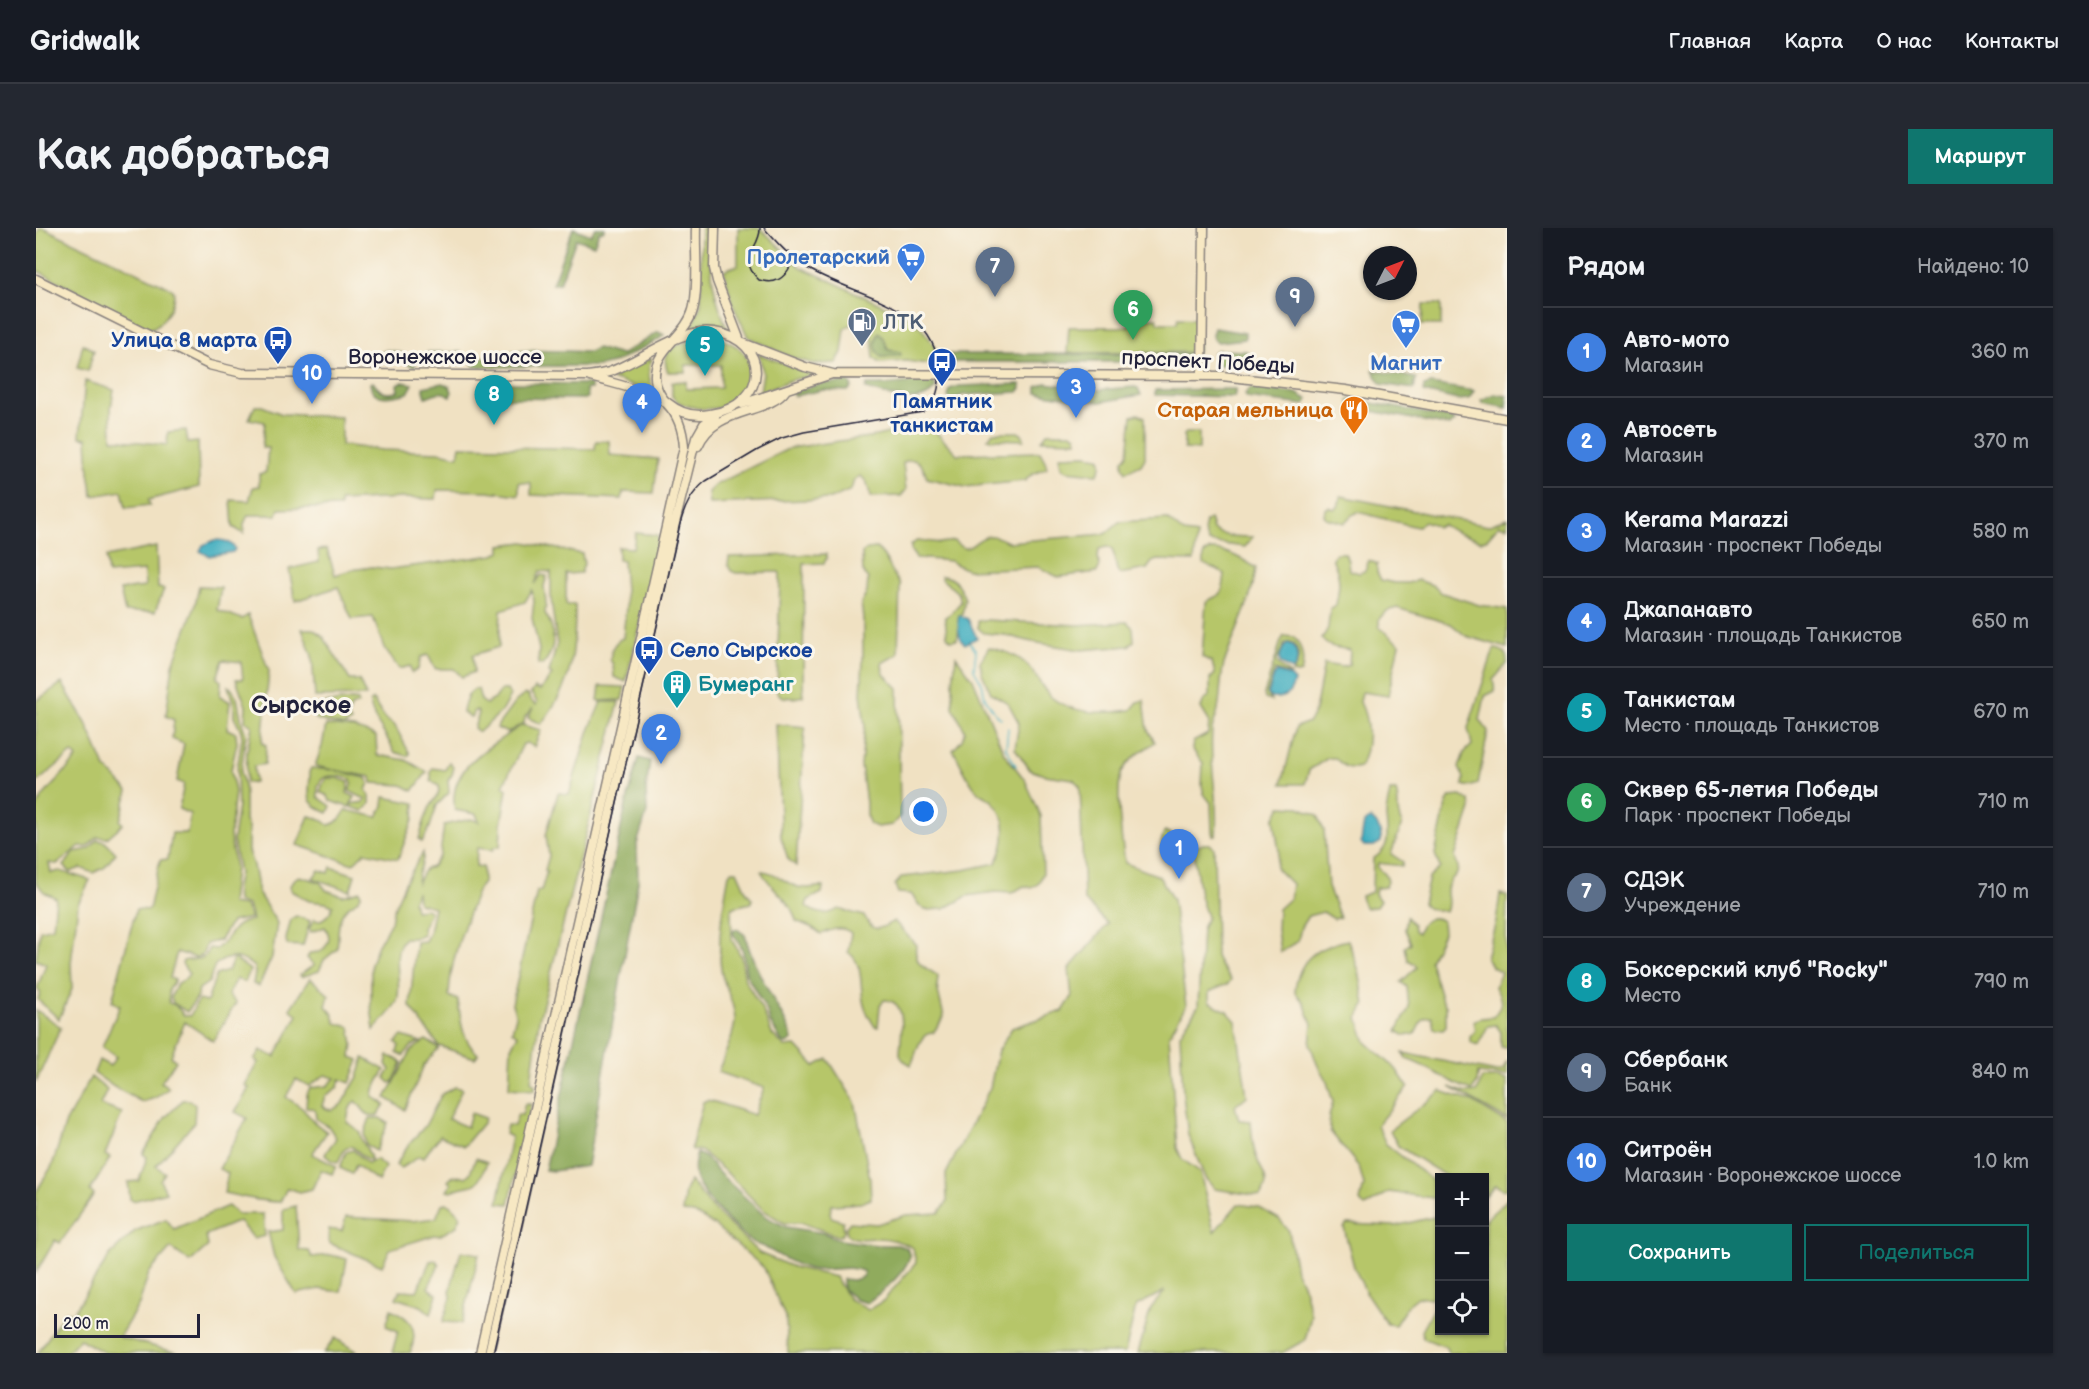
<!DOCTYPE html>
<html lang="ru">
<meta charset="utf-8">
<style>
body{margin:0;font-family:"Balsamiq Sans",sans-serif;background:#242831;color:#f1f3f6}
.controls{position:absolute;right:18px;bottom:18px;display:grid;overflow:hidden;border-radius:0px;box-shadow:0 2px 4px #0004}
.controls button{width:54px;height:54px;display:grid;place-items:center;padding:0;border:0;border-bottom:2px solid #363941;background:#171b24;color:#f1f3f6;font:30px sans-serif}
.compass{position:absolute;left:1327px;top:18px;width:54px;height:54px;border-radius:50%;background:#171b24;box-shadow:0 2px 4px #0004;rotate:48deg}
.scale{position:absolute;left:18px;bottom:15px;width:146px;box-sizing:border-box;padding-left:6px;border:3px solid #22223b;border-top:0;font-size:16px;line-height:21px;white-space:nowrap;color:#22223b;-webkit-text-stroke:4px #fbf7ec;paint-order:stroke}
.you{position:absolute;left:888px;top:584px;width:21px;height:21px;margin:-15px;border:4px solid #fff;border-radius:50%;background:#1a73e8;box-shadow:0 0 0 9px #1a73e833}
.badge{display:grid;place-items:center;width:39px;height:39px;border-radius:50%;background:#0f766e;color:#fff;font-size:20px;font-weight:700}
.pin{position:absolute;translate:-50% -50px;filter:drop-shadow(0 2px 3px #0008)}
.pin::after{content:'';position:absolute;top:32px;width:21px;height:18px;background:inherit;clip-path:polygon(0 0,100% 0,50% 100%)}
.list{margin:0;padding:0;list-style:none}
h2{display:flex;justify-content:space-between;align-items:center;height:78px;margin:0;padding:0 24px;font-size:26px}
h2 small{font-size:20px;font-weight:400;color:#9ea1a6}
.list li{display:grid;grid-template-columns:39px 1fr auto;gap:18px;align-items:center;box-sizing:border-box;height:90px;padding:0 24px;border-top:2px solid #363941}
.list b{display:block;font-size:22px;white-space:nowrap}
.list p{margin:0;font-size:20px;white-space:nowrap;color:#9ea1a6}
.list em{font-size:20px;font-style:normal;color:#9ea1a6}
.actions{display:flex;gap:12px;padding:18px 24px}
.actions a{flex:1;padding:14px 0;border:2px solid #0f766e;border-radius:0px;text-align:center;font-size:21px;color:#0f766e}
.actions .main{background:#0f766e;color:#fff}
.icon{flex:none;width:33px;height:33px;fill:none;stroke:currentColor;stroke-width:2;stroke-linecap:round;stroke-linejoin:round}
.map{position:relative;flex:none;width:1471px;height:1125px;overflow:hidden;border-radius:0px}
header{display:flex;align-items:center;gap:36px;box-sizing:border-box;height:84px;padding:0 30px;background:#171b24;border-bottom:2px solid #363941}
header strong{font-size:28px}
nav{display:flex;gap:33px;margin-inline-start:auto;font-size:21px}
.intro{display:flex;align-items:center;justify-content:space-between;box-sizing:border-box;height:144px;padding:0 36px}
h1{margin:0;font-size:42px}
.button{padding:15px 27px;border-radius:0px;background:#0f766e;color:#fff;font-size:21px;font-weight:700}
main{display:flex;gap:36px;padding:0 36px}
aside{flex:1;background:#171b24;border-radius:0px;box-shadow:0 2px 4px #0004}
.map>svg:first-child{display:block}
</style>
<header>
<strong>Gridwalk</strong>
<nav><a>Главная</a><a>Карта</a><a>О нас</a><a>Контакты</a></nav>
</header>
<div class="intro"><h1>Как добраться</h1><a class="button">Маршрут</a></div>
<main>
<div class="map">
<svg width="1471" height="1125" viewBox="0 0 1471 1125">
<rect width="100%" height="100%" fill="#fbf7ec"/>
<filter id="ink" filterUnits="userSpaceOnUse"><feTurbulence type="fractalNoise" baseFrequency=".0167" numOctaves="2"/><feDisplacementMap in="SourceGraphic" scale="12" xChannelSelector="R" yChannelSelector="G"/><feConvolveMatrix kernelMatrix="1 2 1 2 8 2 1 2 1" color-interpolation-filters="sRGB"/></filter>
<filter id="wash" filterUnits="userSpaceOnUse"><feTurbulence type="fractalNoise" baseFrequency=".008" numOctaves="4" result="noise"/><feDisplacementMap in="SourceGraphic" scale="24" xChannelSelector="R" yChannelSelector="G"/><feGaussianBlur stdDeviation="1.35" result="paint"/><feColorMatrix in="noise" values="0 0 0 0 0 0 0 0 0 0 0 0 0 0 0 0 0 1.4 0 .05"/><feComposite in="paint" operator="in"/></filter>
<g filter="url(#wash)">
<rect width="100%" height="100%" fill="#f0e1c2"/>
<!-- green -->
<path fill="#b6c669" stroke="#6c7452" stroke-width="1.5" d="M4 0H8L137 61C141 75 127 98 113 101L0 42V8Z
M665 0H674C674 45 676 66 694 107L650 106 659 92 665 76Z
M702 0H724L765 39 874 90C887 101 902 116 902 134L891 136 870 133 844 135 838 130 836 108 831 99 814 97 809 101 806 124 800 135 778 136 754 129 712 109 696 75 688 42 702 37Z
M1387 76H1405V97H1386Z
M1121 90 1122 95H1141L1142 90 1162 91V124L1031 125 1033 99H1093L1094 93 1097 91Z
M677 109C740 122 716 189 661 180 651 178 642 176 636 168V154L650 153V161L685 160V137H650L649 144H632C619 116 658 111 677 109Z
M47 116 58 122 52 143 41 140Z
M723 126 778 147 755 152 724 164 727 145Z
M613 131H616C610 142 613 153 618 163L616 165 576 151 577 149Z
M49 153 78 162 75 180 76 211 131 217 132 204 150 202 152 215 162 214 163 259 112 272 114 277 90 280 86 263 57 268 53 245 51 210 44 209Z
M219 178H226L246 186 305 189V217L346 222 403 224 422 228 424 218 559 221 560 213H573L574 227 622 231 618 265 587 264 586 271 495 267V255L483 254V267L452 263 401 262 400 271 367 270 304 273V279L243 281 241 287H212L208 296V306L197 299 195 272 213 273 217 259 223 258V246L230 244 232 220H226L229 194 213 191Z
M1102 186 1109 189V230L1105 237 1090 244 1087 239V232L1092 226 1096 188Z
M892 196 921 226 1004 224 1009 233 1011 240 995 247 989 253 929 259 891 250C887 238 881 226 867 235L870 262 865 268 835 269 830 253 824 248 818 252 815 262 794 271 673 276 672 264 679 257 754 220 840 208Z
M957 204H982L987 207 988 212 952 211Z
M1011 205H1035L1040 208 1041 213 1006 212Z
M1150 205H1163V222L1148 221V207Z
M1050 227 1063 229C1067 235 1066 240 1061 246L1030 243 1025 239 1023 228Z
M1305 268 1452 298 1471 290V299L1463 297 1451 311 1445 313 1422 305 1407 297 1401 299 1397 296 1388 293 1381 299 1322 284 1316 287 1308 295 1290 290 1288 287 1289 281 1293 279 1298 281 1302 279Z
M1131 291 1148 305 1161 307 1158 333 1121 332 1116 334 1111 341 1083 346C1078 338 1081 330 1075 320L1070 319 1063 321 1062 330 1064 338 1061 344 1022 349 1002 339 931 342 914 333 880 330 875 323V317L882 312 904 315 918 313C934 330 937 310 953 308 960 307 966 311 972 314L1069 306 1083 294Z
M1174 291 1177 302C1190 310 1202 308 1217 309L1209 319 1172 314 1168 304 1170 293Z
M600 305 621 307 623 311 590 454 578 449 577 436 574 432C575 423 578 413 587 410L590 379 587 333 582 332V319L597 320Z
M488 314 546 326 548 336 545 345 530 346V377H539C539 427 537 455 505 496L492 490 497 480 489 489 488 495 471 505 461 500 462 497 479 474 489 466 493 467V471L500 477 501 474 495 465 499 460 504 462 516 447 513 445 521 416 515 371V344L504 343 499 356 505 347 511 348 508 358 510 375 509 385C520 402 521 422 506 437L502 436 503 421 496 390 498 373 496 362 489 374 465 382 463 419 437 427 438 444 426 449 418 441H399L392 427 385 429 382 441 376 445 374 438 363 441 348 420 337 389 316 391 302 359 259 373 253 341 283 334 282 322 291 321 299 347 315 342 336 339 355 341 458 327 465 323V317Z
M120 319 122 360 128 361 119 384H89L84 362 109 359 108 343 72 346 70 329Z
M840 320C851 327 855 345 864 356L862 426 846 435 847 445 862 460 864 588 856 597 841 599 834 596 830 587V575L825 538 829 497 825 466 827 433V390L825 375 831 364 832 351 827 343 826 325 832 321Z
M1174 322C1191 322 1206 330 1220 340 1216 374 1198 405 1188 436 1184 450 1185 467 1182 481 1181 489 1176 496 1176 503 1173 538 1183 574 1180 608H1177L1176 604 1175 575 1168 566 1166 558 1167 535 1156 521 1157 514 1172 506 1173 493 1165 480 1167 474 1174 467V451L1179 446 1176 434 1166 429 1170 374C1188 362 1185 374 1189 347 1184 340 1175 341 1168 336V326Z
M1300 325H1309L1312 333 1313 342 1323 345 1329 343 1333 332 1341 336V344L1345 352 1358 355H1372L1382 352 1396 357 1406 365 1443 377 1471 381V420L1430 408 1415 396 1361 380 1350 383 1343 391V399L1363 416 1352 468 1326 464 1324 474C1334 494 1334 518 1324 539 1311 542 1308 538 1299 530H1292L1273 542 1269 556H1246L1260 499 1273 494 1279 483 1288 436 1307 439 1313 437 1314 422C1305 420 1291 420 1286 411L1292 400 1294 381 1300 377C1304 357 1305 349 1296 330Z
M791 326V330L788 335 768 336 767 468 758 470 746 469 741 464 744 346 743 344 700 345 695 343 692 337 693 329Z
M905 348C919 348 924 359 929 371L921 411 915 412 911 408 909 389 915 385 925 374 923 366 906 351Z
M163 358 185 359 181 382 206 391 212 387 233 443 226 515 230 517 229 536 218 538 219 555H210L211 523 216 498 209 493 210 478 200 451H207L205 434 187 432 181 450 185 453 184 468 194 474 191 501 200 505 201 515 195 542 199 564 194 608 199 640 195 676 209 678 214 690 195 694 184 712 170 716 167 726 160 730 141 724 134 750 139 752 133 762V775L139 777 148 787 154 788 162 772 171 774 180 747 192 743 198 730 214 742 209 754 200 751 192 767 200 775 177 813 149 794 135 828 140 833 125 854 133 860 119 870 106 874 78 859 58 845 63 832 74 838 80 829 66 819 84 778 76 773 100 681 113 682 124 632 132 631 136 605H151L154 586 143 581 148 556 141 553 148 516 136 511 138 492 130 488 137 436 159 378Z
M950 392 1041 397 1091 394 1097 400 1098 413 1093 418 1045 422 996 414 969 407 948 405 942 400V393Z
M266 401H277L287 408 314 452H323L330 468 279 469 276 428Z
M1248 408 1258 409C1266 418 1269 433 1265 445L1261 446 1256 445C1263 435 1265 425 1257 415H1249L1241 432 1242 437 1255 447 1239 442 1231 465 1235 473 1229 471 1228 466 1245 413Z
M953 419C966 423 980 426 990 436 1000 445 1005 460 1015 469 1037 487 1069 486 1095 482L1102 474 1108 472 1112 502 1119 514C1108 522 1094 530 1087 542 1078 556 1086 617 1089 635L1123 648 1137 672 1150 778 1133 807 1141 920 1146 931 1164 944 1178 1004 1202 976 1222 979 1243 991 1253 1003 1260 1043 1268 1060 1275 1088 1269 1112 1246 1125H1102L1115 1080 1129 1063 1100 1078 1089 1125H752L750 1091 728 1040 678 997 658 985 646 984 649 963 654 953 679 983 723 1025 757 1039 799 1049 813 1071 832 1082 847 1073 880 1035 877 1020C865 1013 854 1010 840 1010 829 1010 821 1013 811 1007L810 999 814 994 841 996 870 987 903 985 911 974 910 946 954 860 962 822 976 800 1027 783 1036 769 1033 741 1072 696 1048 672 1044 558 1037 551 1009 547 994 542 979 520 983 495 972 475 955 465 946 445 944 434Z
M1458 421C1469 422 1471 426 1471 436L1457 452 1459 463 1449 468 1444 492 1452 503 1442 556 1433 559 1427 557 1428 550 1423 540 1428 525 1436 517 1432 500Z
M920 428 937 451 968 525 989 552 1005 588 1007 645 1003 655 996 660 988 658 976 665 959 664 931 668 908 681 889 682 883 677 875 666 862 665 859 657 866 649 928 642 960 635C970 617 974 591 957 574 953 569 945 568 941 563 931 552 925 535 917 522L926 512 929 503 917 479V454Z
M26 455 50 495 69 539 92 563 84 593 87 596 71 610 62 609 51 619 44 618 21 636 13 635 15 645 24 643 54 652 42 676 35 735 36 761 23 791 2 772 4 764 1 761 10 736 0 732 4 702 17 699 20 670 8 664 0 654V581L7 568 41 530 36 525 0 555V473Z
M192 458 195 460 201 469 206 495 210 506 205 544 209 563V593L212 600V623L217 637 222 665 241 695 236 729 223 758 217 756 219 745 218 739C205 728 194 726 179 737L173 754 163 761 162 768 151 784 137 775 135 769 141 755 148 752 153 746 146 736 147 733C158 729 168 736 173 720L180 721C197 708 193 696 216 692L212 677 201 674 200 660 203 645 197 612 202 578 201 542 206 509 205 503 198 489V477Z
M564 458 589 459 586 472 562 473Z
M439 461H442L445 472 450 476 459 471 465 462H471L474 468 465 484 443 504 438 500 443 485 441 482 438 483 435 489 427 485C428 476 430 466 439 461Z
M316 472 322 473V476L315 479 312 489 315 494 308 498 282 492 278 489 280 478C292 473 303 474 316 472Z
M337 472 348 490 359 498 374 526 371 528 358 524C351 505 337 495 334 475Z
M565 474H583L503 792 495 853 499 857V862L473 860 475 819 482 807 476 803 480 788 476 776 501 663H505L511 643 509 642 513 628 510 607 522 565 533 566 552 505Z
M740 496 769 499 760 638 752 631 745 609Z
M290 497 318 500 340 508 341 527 370 532 391 544 377 563 366 557 336 555 335 549 298 542 330 550 333 555 330 562 334 568V576L327 583 315 579V576L328 574 329 571 313 563 316 555 315 551C297 546 279 544 282 569L295 578 292 585C270 576 272 570 274 549 274 540 271 548 275 540L297 542 279 538 286 518Z
M486 497 505 502 498 519 491 515 487 516 467 558 471 561 465 596 464 619H458L457 622 441 620 440 638 447 639V655L442 661C429 696 414 730 413 768L422 772C425 793 425 811 442 826L439 830 403 818 374 778 380 714 389 713 393 705 398 679 382 675 381 663 377 672 379 682 390 681 394 684 386 700 387 706 378 710H369C353 724 368 757 360 775 355 784 345 794 338 802L335 778V736L341 719 355 694 357 683 369 655 387 624C389 634 381 644 381 655L389 641 396 639 404 627 408 597 435 591 443 594 440 586 419 582C410 539 457 517 486 497Z
M413 534C420 540 417 547 412 552L413 565 401 577 394 599 386 614 383 611C386 602 388 592 392 583 396 573 404 570 403 558L395 553V544L397 540 409 542Z
M291 550H301L313 554 311 565 319 569 313 579 294 573 292 568 284 564 287 555Z
M1354 563H1360C1364 575 1359 585 1366 596L1355 626 1367 634 1366 638 1342 635V640L1349 646 1352 652 1350 659 1340 660 1339 666 1344 673 1340 679 1330 680 1327 676 1325 668 1336 664 1337 631C1356 619 1351 607 1350 588 1350 580 1353 571 1354 563Z
M1425 568 1434 573 1435 581 1419 629 1422 639 1421 646C1402 662 1417 669 1410 684L1391 680 1387 675 1393 650 1404 640 1399 626 1410 577 1414 569Z
M348 569 379 575 378 590 362 631 329 624 317 636 261 617 273 588 285 591 293 597C302 595 306 589 310 582L341 589 347 578Z
M1245 578 1263 579 1282 587 1288 602 1292 659 1304 689 1298 691 1287 684 1272 688 1265 699 1262 713 1244 724 1241 702 1242 681 1254 670 1256 656 1240 640 1243 623 1238 591Z
M1129 603 1148 613 1132 630 1128 631C1123 624 1125 610 1129 603Z
M62 612 69 614 80 625 68 640 57 645 45 640 34 644 28 638 38 624 53 621Z
M1167 616H1174L1178 620 1180 728 1184 737 1195 752 1192 756 1173 764V774L1191 783 1200 793 1211 868 1199 878 1203 892 1215 893C1216 905 1216 917 1220 928 1225 944 1237 953 1224 968L1179 961 1169 950 1152 907 1147 866 1144 806 1162 778 1166 701 1171 689 1164 668 1158 624 1160 619Z
M295 639 319 647 314 663 277 650 283 642 293 645Z
M696 643H701L710 663 716 671 715 675 697 679 695 683 696 712 705 728 709 752 727 783 736 806 749 819 760 818 779 838 792 831 819 874 834 951 835 971 824 975 796 977 794 984 795 989 807 993 808 1003 806 1007 802 1008 766 995H748L727 982 692 946 665 923 657 922 655 920 667 874 671 872 676 873 718 887 728 860 682 844C687 830 699 806 699 792 699 776 690 762 686 747 680 714 687 679 693 646Z
M725 643C739 643 749 655 762 659 769 662 779 658 787 659L786 665 772 672 770 678C778 686 793 688 802 681L828 688C839 706 842 702 858 693L880 717C877 737 890 739 902 748L901 759 908 789 897 805C882 805 881 826 875 837L867 832 864 826C864 809 874 772 848 772L844 778 842 799H839C835 792 830 785 828 777 823 759 829 736 812 724L815 705C805 697 796 702 785 706L777 700 760 693C756 673 735 661 725 643Z
M263 648 284 654 290 662 307 668 324 663 325 668C321 675 315 676 310 681 300 692 303 708 301 721L288 732 283 743 265 749 264 747 278 737 271 730 274 725 284 724C293 717 296 710 289 699L275 704 273 701 278 691 282 693C289 691 295 685 297 678L290 675 273 673 255 663 254 658 258 651Z
M1464 666 1471 668 1469 757 1471 759V820L1465 819V804L1460 797 1452 798 1442 817 1434 814V808L1439 802 1437 793 1445 790 1457 789C1467 777 1467 773 1459 759L1465 744 1455 738 1450 729 1460 694Z
M260 688 274 693 267 718 251 717 250 711 255 691Z
M1371 689 1377 696 1378 703 1382 705C1385 694 1395 685 1406 693L1407 705 1394 733 1405 770 1410 778V799L1407 802 1398 801 1396 789 1389 790 1384 796 1379 806 1369 808 1361 803 1373 780 1371 759 1365 754 1380 740 1379 736 1372 732 1369 719 1375 715 1369 702Z
M1312 712 1323 743 1329 777 1322 790 1330 814 1360 841 1372 859 1341 897 1350 916 1403 958V971L1353 964 1329 979 1324 973 1328 957 1323 939 1294 903 1293 889 1297 874 1291 854 1281 836 1274 816 1276 796 1268 775 1259 764C1262 731 1280 719 1312 712Z
M274 750 293 767 290 778 296 785 300 795 314 799 317 816 315 829 323 832 314 855 304 851 302 859 289 868 286 878 291 881 296 882 305 877 322 849 328 830 349 842 338 861 337 869 349 876 342 887C329 890 328 881 320 873 313 877 312 887 311 894L324 904C324 915 334 921 335 932 325 930 323 921 314 918L308 922 302 934 296 933 289 927C291 921 297 916 300 910L293 899 280 891 279 881 270 879 271 866 274 860 291 858 299 850 289 847 273 858 260 851 250 869 266 880 279 895 291 904 276 926 300 938 296 946 285 942 276 961 264 964 251 960 244 974C226 974 206 969 188 965L192 945 183 941 211 890 199 884 213 860 209 857 222 834 218 832 224 822 239 829 262 787 254 781Z
M0 782 25 799 0 854Z
M366 808 384 814 376 818 367 828 361 825 363 817 360 814Z
M390 812 403 820 388 837 369 882 350 870 375 823Z
M1367 825 1460 844 1467 842 1471 833V848L1442 845 1441 855 1436 863C1413 855 1393 838 1370 831Z
M352 828 363 832 366 835 357 854 354 855 349 850 354 842 350 836Z
M55 849 71 862 64 877 86 885 69 927 74 930 54 963 58 967 24 1015 19 1012 0 1045V964L16 938 30 894Z
M1446 850H1463L1471 852V892L1414 859 1430 865 1441 864Z
M419 859 426 861 412 891 431 899 435 885 449 890 447 895 428 918 404 908 387 930 383 928 372 936 364 940 360 937 370 920 389 898 406 866Z
M1405 863 1437 874 1471 895V961L1468 962 1459 957 1449 968 1448 950 1411 949 1362 918 1354 902Z
M147 872H153L159 877 158 895 120 938 129 945 124 952 130 964 97 973 94 971 92 954 103 953 111 929 107 926 129 890Z
M489 876H495L473 976 462 975 475 909 469 906 471 897 478 898 482 886 486 887Z
M334 890H344L352 895 340 923 330 916 328 907Z
M317 922 332 935 340 931 349 939 342 953 320 937 316 946 304 940 310 924Z
M440 930 451 934C438 968 441 951 415 963L411 962 415 956 412 953 417 948 430 949 434 945Z
M1471 971V1125H1412L1410 1119 1387 1110 1385 1103 1403 1071 1404 1102H1448L1449 994C1454 984 1464 981 1471 971Z
M411 975 424 987 421 998 403 1008 399 1007 354 1021 346 1038 293 1015V1001L306 1003 310 989 376 993 400 990 406 976Z
M192 978 201 986H227L229 1008 217 1011 203 993 170 1007 172 1018 154 1034 135 1020 113 1045 103 1076 83 1109 142 1125H69L44 1111 30 1125H2L29 1084 37 1085 74 1027 99 1003 130 991 138 1001Z
M260 978 263 1022 273 1023 276 1029 295 1027 311 1031 305 1064 283 1061 260 1066 238 1029 232 1004 247 1002V981Z
M1403 988V1057L1395 1071 1382 1069 1372 1077 1359 1097 1351 1096 1330 1065 1318 1039 1308 1000 1311 996 1359 998Z
M425 1023 443 1026 426 1095 407 1094 415 1069 414 1062Z
M400 1032 403 1037 392 1060 401 1066 395 1086 385 1078 360 1070 364 1062 381 1063 394 1033Z
M355 1081C376 1091 383 1101 374 1125H356L362 1103 350 1098Z
M299 1110 321 1124 288 1125Z"/>
<!-- forest -->
<path fill="#90ab5d" stroke="#59664c" stroke-width="1.5" d="M537 0 555 7 559 0H569L567 3 563 4 558 17 540 11 524 55 516 56Z
M1178 100 1209 105V111L1182 114 1177 111 1176 107Z
M622 104 628 107 623 111 580 134 564 138 439 139 436 136C455 117 525 123 553 124L561 120 585 127Z
M843 104 848 110 852 122 864 124 865 128 845 129C838 121 838 114 843 104Z
M351 122C361 123 371 125 379 133V139C360 133 358 120 336 136L338 127Z
M1180 122 1211 123V128L1203 129 1200 138 1180 137 1177 129V125Z
M392 124H425L426 131 424 136H390L387 134 386 130Z
M911 126H1157V134H911Z
M1337 142 1380 150 1378 161 1345 156Z
M889 153 898 155 900 159C886 182 850 166 830 161L831 157H848Z
M337 154C343 164 351 168 362 163L361 156 367 154 377 156 372 165C359 168 336 175 334 155Z
M813 154 816 159 812 163 787 162 758 168 755 164 788 155Z
M406 155 414 158 416 164 414 168C405 161 399 166 390 169L387 159Z
M465 155 555 156V161H550L551 170 549 171 469 170 458 165 451 169 449 163 452 159H460Z
M1010 155 1060 162 1099 159 1102 160 1105 167 1064 174 1001 165V159Z
M984 156 985 160 982 164 927 167 916 172 912 169 914 161 923 158Z
M1395 156 1438 163 1433 171 1422 172 1387 164 1388 158Z
M1215 160 1260 165 1272 172 1268 177 1211 170 1209 166Z
M1200 161 1198 169 1119 167V162Z
M1458 166 1471 168V180L1447 175 1445 172Z
M1315 171 1416 190 1419 193 1414 198 1315 179 1313 173Z
M603 530 614 533 610 561 611 584 601 616 602 654 551 938 517 943 509 942 590 577Z
M701 701 709 707C715 731 726 751 738 773 744 785 754 798 756 812L749 816 746 814 734 794 731 783 710 746 707 723 697 705 698 702Z
M661 925 669 929 684 946 730 989 750 999 788 1005 804 1012 841 1017H862L871 1020 874 1029C867 1048 847 1062 831 1075L820 1072 807 1061V1051L817 1052 826 1049 828 1044C812 1035 792 1045 774 1041 755 1036 745 1028 728 1019 724 1017 720 1017 716 1014 701 1003 663 966 659 948 657 941 659 932 661 925Z"/>
<!-- water -->
<path fill="#40adbf" stroke="#31687d" stroke-width="1.5" d="M179 312C187 312 195 313 199 321L197 324 173 328 164 323 167 317Z
M923 387 932 391 941 410 929 416C922 411 921 394 923 387Z
M1252 415 1258 418C1261 426 1264 435 1256 442L1245 436C1242 429 1246 420 1252 415Z
M1241 444 1253 448 1258 453C1255 467 1249 471 1235 470L1232 466 1238 448Z
M1334 591C1342 594 1346 606 1345 614L1338 618H1328L1325 614 1328 595Z"/>
<g fill="none" stroke-linecap="round" stroke-linejoin="round">
<!-- stream -->
<path stroke="#40adbf" stroke-width="1.5" d="M935 415 940 423 938 441 946 455 949 470 961 488 965 490
M972 500 970 520 980 538"/>
</g>
</g>
<g filter="url(#ink)">
<g fill="none" stroke-linecap="round" stroke-linejoin="round">
<!-- secondary casing -->
<g stroke="#89827e" stroke-width="11">
<path id="secondary" d="M679 0 678 40 681 53 704 113
M0 51 173 137 206 145 551 148C558 147 566 146 573 144 605 133 644 99 678 104 735 112 734 177 674 186 659 189 644 185 632 175 626 171 622 163 620 156 612 124 650 109 657 82 663 61 659 23 660 0
M707 115 769 139 797 146 1186 148 1310 162 1471 191
M1166 148 1168 0
M706 176 796 146
M662 218C679 178 733 187 750 162
M444 1125 648 219C647 204 642 187 631 176 621 166 570 153 554 149
M453 1125 639 295 660 210 668 196 679 188"/>
</g>
<!-- secondary -->
<use href="#secondary" stroke="#f7e8c3" stroke-width="8"/>
<!-- tram -->
<path stroke="#22223b" stroke-width="1.5" d="M724 0C725 21 699 29 723 52 739 57 748 51 755 37L752 23
M457 1125 644 296C649 278 655 265 670 253L722 222 746 210 768 204 887 184C901 174 904 160 903 144 901 73 815 69 768 38 752 28 740 13 728 0"/>
</g>
</g>
<!-- icons -->
<defs>
<g id="supermarket-pin" transform="scale(1.5)"><path d="M0 17L-7.5 6A9.5 9.5 0 1 1 7.5 6Z" fill="#3f7fe0" stroke="#fbf7ec"/><path d="M-6-5.5h2.5l.6 2H6L4.5 2H-2.5L-4.4-4H-6ZM-1.5 3.2a1.3 1.3 0 1 0 .1 0ZM3 3.2a1.3 1.3 0 1 0 .1 0Z" fill="#fff"/></g>
<g id="fuel-pin" transform="scale(1.5)"><path d="M0 17L-7.5 6A9.5 9.5 0 1 1 7.5 6Z" fill="#5c6f8a" stroke="#fbf7ec"/><path d="M-5.5-6h7V0h2V4h1.3V-2.5L3-4.5l.8-.8L6-3V5H2.5V1h-1V6h-7ZM-4.2-4.7v3.2H.2V-4.7Z" fill="#fff"/></g>
<g id="bus-pin" transform="scale(1.5)"><path d="M0 17L-7.5 6A9.5 9.5 0 1 1 7.5 6Z" fill="#1a4fb4" stroke="#fbf7ec"/><path d="M-5-6H5V4H4V6H2V4H-2V6H-4V4H-5ZM-3.5-4V0h7V-4ZM-3.5 1.2v1.5H-2V1.2ZM2 1.2v1.5H3.5V1.2Z" fill="#fff"/></g>
<g id="restaurant-pin" transform="scale(1.5)"><path d="M0 17L-7.5 6A9.5 9.5 0 1 1 7.5 6Z" fill="#e8710a" stroke="#fbf7ec"/><path d="M-5-6h1v4h1v-4h1v4h1v-4h1v5L-1.5 .5V6h-2V.5L-5-1ZM5-6V6H3V1.5H1.5Q1.5-4 5-6Z" fill="#fff"/></g>
<g id="building-pin" transform="scale(1.5)"><path d="M0 17L-7.5 6A9.5 9.5 0 1 1 7.5 6Z" fill="#0f9aa8" stroke="#fbf7ec"/><path d="M-4-6H4V6H1V3H-1V6H-4ZM-2.5-4.3h1.7v1.8h-1.7ZM.8-4.3h1.7v1.8H.8ZM-2.5-1h1.7V.8h-1.7ZM.8-1h1.7V.8H.8Z" fill="#fff"/></g>
</defs>
<g fill-rule="evenodd">
<use href="#supermarket-pin" x="875" y="29"/>
<use href="#fuel-pin" x="826" y="94"/>
<use href="#supermarket-pin" x="1370" y="96"/>
<use href="#bus-pin" x="242" y="112"/>
<use href="#bus-pin" x="906" y="134"/>
<use href="#restaurant-pin" x="1318" y="182"/>
<use href="#bus-pin" x="613" y="422"/>
<use href="#building-pin" x="641" y="456"/>
</g>
<g text-anchor="middle" dominant-baseline="central" stroke-width="6" stroke-linejoin="round" paint-order="stroke">
<!-- shop labels -->
<g font-size="21" font-weight="bold" fill="#366cbe" stroke="#fbf7ec" text-anchor="end">
<text x="854" y="29">Пролетарский</text>
<text x="1370" y="135" text-anchor="middle">Магнит</text>
</g>
<!-- service labels -->
<g font-size="21" font-weight="bold" fill="#4e5e75" stroke="#fbf7ec" text-anchor="start">
<text x="847" y="94">ЛТК</text>
</g>
<!-- transit labels -->
<g font-size="21" font-weight="bold" fill="#164399" stroke="#fbf7ec" text-anchor="end">
<text x="221" y="112">Улица 8 марта</text>
<text x="906" y="173" text-anchor="middle">Памятник<tspan x="906" dy="24">танкистам</tspan></text>
<text x="634" y="422" text-anchor="start">Село Сырское</text>
</g>
<!-- street labels -->
<g font-size="21" fill="#22223b" stroke="#fbf7ec">
<text x="409" y="129">Воронежское шоссе</text>
<text transform="translate(1172 134) rotate(3)">проспект Победы</text>
</g>
<!-- food labels -->
<g font-size="21" font-weight="bold" fill="#c56008" stroke="#fbf7ec" text-anchor="end">
<text x="1297" y="182">Старая мельница</text>
</g>
<!-- culture labels -->
<g font-size="21" font-weight="bold" fill="#0d838f" stroke="#fbf7ec" text-anchor="start">
<text x="662" y="456">Бумеранг</text>
</g>
<!-- quarter labels -->
<g font-size="24" font-weight="bold" fill="#22223b" stroke="#fbf7ec">
<text x="265" y="477">Сырское</text>
</g>
</g>
</svg>
<div class="controls">
<button>+</button>
<button>−</button>
<button><svg class="icon" aria-label="locate" viewBox="0 0 24 24"><circle cx="12" cy="12" r="6"/><path d="M12 2v4M12 18v4M2 12h4M18 12h4"/></svg></button>
</div>
<svg class="compass" viewBox="-18 -18 36 36"><path d="M0-13l5 13h-10z" fill="#e53935"/><path d="M0 13l5-13h-10z" fill="#9ea1a6"/></svg>
<div class="scale">200 m</div>
<div class="you"></div>
<div class="pin badge" style="left:1143px;top:651px;background:#3f7fe0">1</div>
<div class="pin badge" style="left:625px;top:536px;background:#3f7fe0">2</div>
<div class="pin badge" style="left:1040px;top:190px;background:#3f7fe0">3</div>
<div class="pin badge" style="left:606px;top:205px;background:#3f7fe0">4</div>
<div class="pin badge" style="left:669px;top:148px;background:#0f9aa8">5</div>
<div class="pin badge" style="left:1097px;top:112px;background:#2e9e5b">6</div>
<div class="pin badge" style="left:959px;top:69px;background:#5c6f8a">7</div>
<div class="pin badge" style="left:458px;top:197px;background:#0f9aa8">8</div>
<div class="pin badge" style="left:1259px;top:99px;background:#5c6f8a">9</div>
<div class="pin badge" style="left:276px;top:176px;background:#3f7fe0">10</div>
</div>
<aside>
<h2>Рядом<small>Найдено: 10</small></h2>
<ul class="list">
<li><span class="badge" style="background:#3f7fe0">1</span><div><b>Авто-мото</b><p>Магазин</p></div><em>360 m</em></li>
<li><span class="badge" style="background:#3f7fe0">2</span><div><b>Автосеть</b><p>Магазин</p></div><em>370 m</em></li>
<li><span class="badge" style="background:#3f7fe0">3</span><div><b>Kerama Marazzi</b><p>Магазин · проспект Победы</p></div><em>580 m</em></li>
<li><span class="badge" style="background:#3f7fe0">4</span><div><b>Джапанавто</b><p>Магазин · площадь Танкистов</p></div><em>650 m</em></li>
<li><span class="badge" style="background:#0f9aa8">5</span><div><b>Танкистам</b><p>Место · площадь Танкистов</p></div><em>670 m</em></li>
<li><span class="badge" style="background:#2e9e5b">6</span><div><b>Сквер 65-летия Победы</b><p>Парк · проспект Победы</p></div><em>710 m</em></li>
<li><span class="badge" style="background:#5c6f8a">7</span><div><b>СДЭК</b><p>Учреждение</p></div><em>710 m</em></li>
<li><span class="badge" style="background:#0f9aa8">8</span><div><b>Боксерский клуб &quot;Rocky&quot;</b><p>Место</p></div><em>790 m</em></li>
<li><span class="badge" style="background:#5c6f8a">9</span><div><b>Сбербанк</b><p>Банк</p></div><em>840 m</em></li>
<li><span class="badge" style="background:#3f7fe0">10</span><div><b>Ситроён</b><p>Магазин · Воронежское шоссе</p></div><em>1.0 km</em></li>
</ul>
<div class="actions"><a class="main">Сохранить</a><a>Поделиться</a></div>
</aside>
</main>
